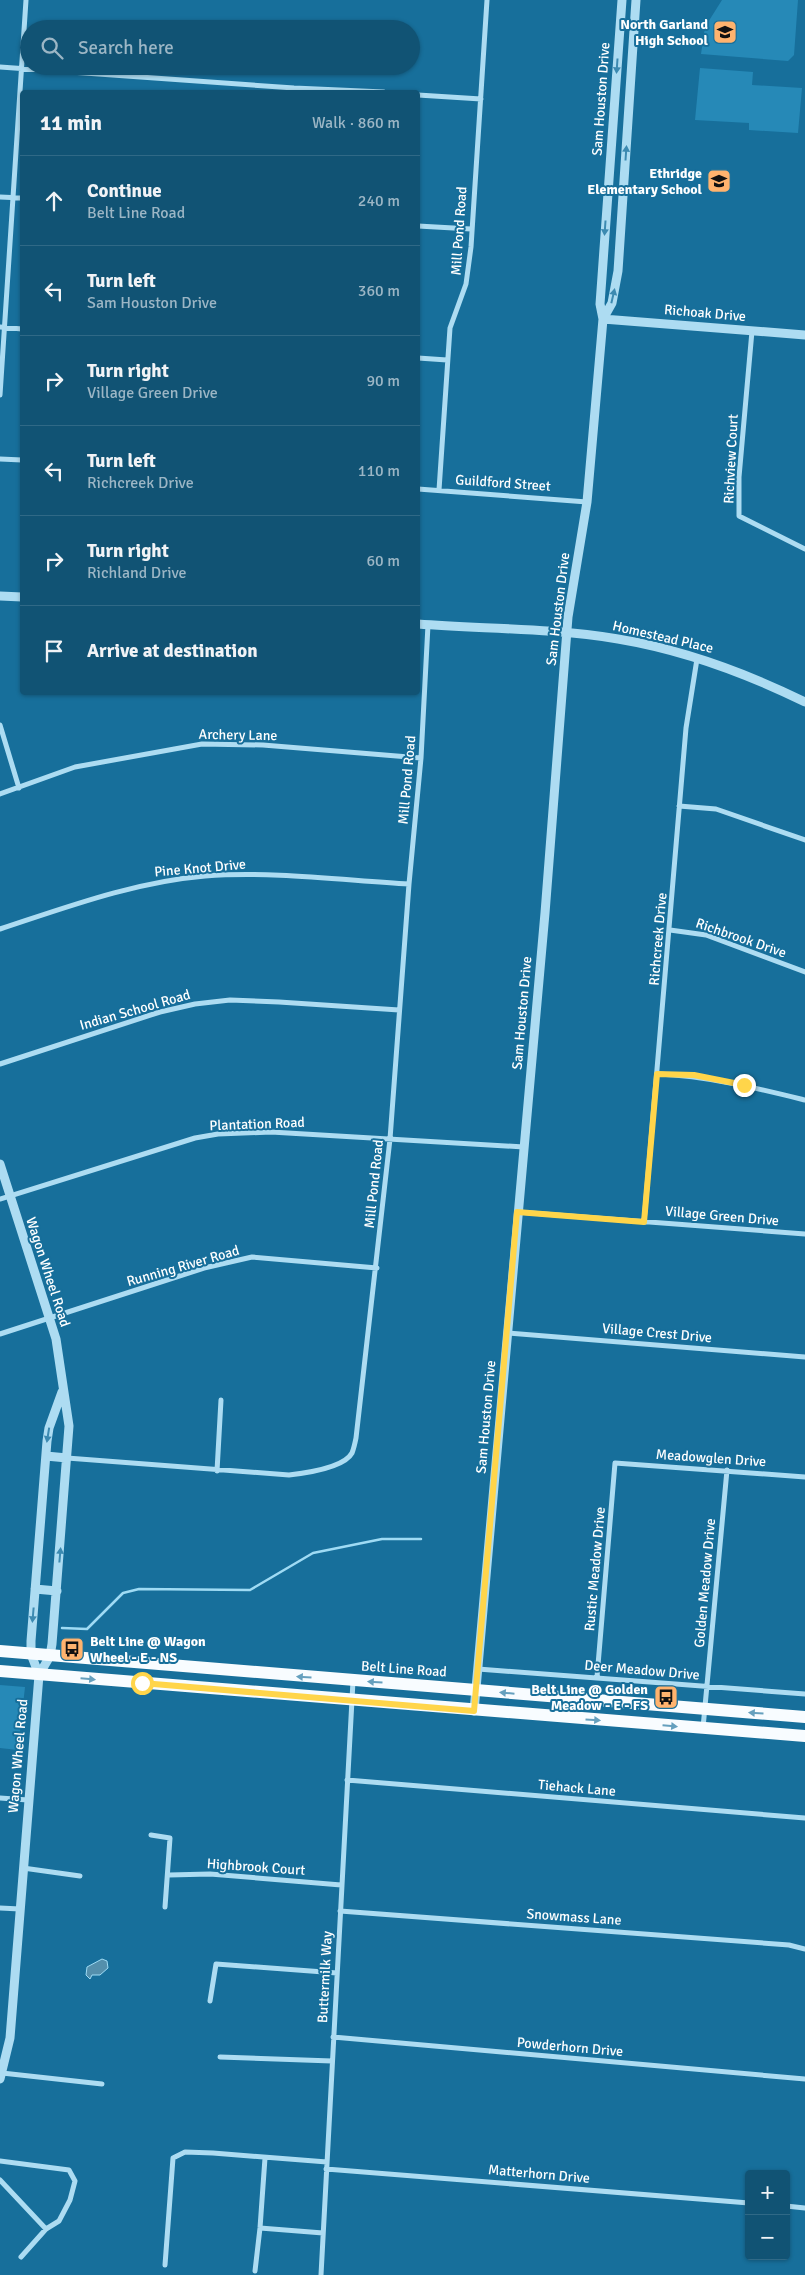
<!DOCTYPE html>
<meta charset="utf-8">
<style>
body{margin:0;font-family:Signika,sans-serif;background:#1e5d7c;color:#f1f3f6}
.controls{position:absolute;right:15px;bottom:15px;display:grid;overflow:hidden;border-radius:5px;box-shadow:0 1px 4px #0004}
.controls button{width:45px;height:45px;display:grid;place-items:center;padding:0;border:0;border-bottom:1px solid #306986;background:#115374;color:#f1f3f6;font:25px sans-serif}
.stop{position:absolute;width:15px;height:15px;margin:-11px;border:4px solid #ffd54a;border-radius:50%;background:#fff}
.stop.end{background:#ffd54a;border-color:#fff;box-shadow:0 1px 5px #0008}
.list{margin:0;padding:0;list-style:none}
h2{display:flex;justify-content:space-between;align-items:center;height:65px;margin:0;padding:0 20px;font-size:21px}
h2 small{font-size:16px;font-weight:400;color:#9cb6c5}
.list li{display:grid;grid-template-columns:32px 1fr auto;gap:15px;align-items:center;box-sizing:border-box;height:90px;padding:0 20px;border-top:1px solid #306986}
.list b{display:block;font-size:19px;white-space:nowrap}
.list p{margin:0;font-size:16px;white-space:nowrap;color:#9cb6c5}
.list em{font-size:16px;font-style:normal;color:#9cb6c5}
.icon{flex:none;width:28px;height:28px;fill:none;stroke:currentColor;stroke-width:2;stroke-linecap:round;stroke-linejoin:round}
.map{position:relative;flex:none;width:805px;height:2275px;overflow:hidden}
.search{position:absolute;background:#115374;box-shadow:0 1px 4px #0004;left:20px;top:20px;width:400px;height:55px;display:flex;align-items:center;gap:12px;box-sizing:border-box;padding:0 18px;border-radius:28px;color:#9cb6c5;font-size:19px}
.panel{position:absolute;background:#115374;box-shadow:0 1px 4px #0004;left:20px;top:90px;width:400px;height:605px;border-radius:5px}
.map>svg:first-child{display:block}
</style>
<div class="map">
<svg width="805" height="2275" viewBox="0 0 805 2275">
<rect width="100%" height="100%" fill="#176f9b"/>
<!-- green -->
<path fill="#2689b7" d="M722 0H798L794 55 788 61 701 54 705 27Z
M700 68 753 72 752 85 802 88 798 133 749 130V123L695 120Z
M0 1685 25 1687 18 1750 0 1748Z"/>
<!-- water -->
<path fill="#548fac" stroke="#9fdbf4" d="M102 1959 107 1961 108 1968 100 1975H92L90 1979 86 1975 87 1967Z"/>
<g fill="none" stroke-linecap="round" stroke-linejoin="round">
<!-- stream -->
<path stroke="#9fdbf4" stroke-width="2.5" d="M62 1628 87 1629 123 1593 139 1589 250 1590 313 1553 382 1539H421"/>
<!-- minor -->
<path stroke="#addcf2" stroke-width="5" d="M0 67 294 88 384 92
M418 95 481 99
M0 197 22 198
M418 226 471 229
M0 327 22 329
M752 331 739 477V516L805 549
M418 358 447 360
M0 395 26 0
M0 459 22 460
M418 489 587 502
M439 490 450 328 466 284 471 247 487 0
M0 725 19 788
M0 794 75 767 202 744 263 745 421 758
M679 806 716 809 805 840
M0 929C67 907 134 882 205 876 272 871 341 880 409 884
M670 930 706 935 805 972
M0 1064 160 1012 195 1004 230 1000 279 1002 399 1010
M657 1074C708 1076 756 1088 805 1100
M0 1199 195 1138 218 1134 271 1132 524 1147
M518 1212 805 1234
M644 1222 686 728 697 659
M507 1333 805 1357
M0 1334 204 1268 252 1257 377 1268
M67 1458 289 1475C306 1473 344 1468 352 1453 354 1448 355 1443 356 1438L390 1139 409 884 421 758 428 625
M217 1471 221 1400
M478 1669 805 1694
M597 1677 615 1463 805 1477
M703 1728 727 1470
M347 1780 805 1818
M0 1798 28 1800
M151 1835 170 1838 165 1907
M23 1868 80 1876
M169 1875 210 1874 341 1885
M0 1908 20 1909
M340 1911 789 1945 805 1949
M210 2001 216 1964 337 1973
M333 2037 805 2079
M220 2057 332 2061
M2 2073 102 2084
M0 2161 69 2170 75 2181 70 2200 59 2221 46 2229 21 2257
M326 2169 749 2203
M0 2180 46 2229
M786 2206 805 2208
M260 2228 323 2233
M165 2265 173 2158 185 2152 213 2153 327 2162
M255 2271 260 2228 265 2158
M321 2275 353 1681"/>
<!-- tertiary -->
<path stroke="#addcf2" stroke-width="9" d="M603 319 612 303 618 271 636 0
M603 319 805 335
M0 596 22 597
M418 624C484 629 552 628 618 639 684 650 746 673 805 702
M0 1164 56 1339 69 1426 52 1644 50 1656 39 1675 10 2038 0 2079
M46 1456 67 1458
M35 1589 57 1591
M39 1675 31 1654V1641L47 1441 49 1428 62 1392
M474 1711 545 913 568 617 587 502 603 319 600 304 622 0"/>
<!-- primary -->
<path stroke="#f8fcff" stroke-width="12" d="M0 1651 805 1717
M0 1671 805 1736"/>
</g>
<!-- one-way arrows -->
<defs><path id="oneway-solid" d="M-6-.8H1V-3.2L6.5 0L1 3.2V.8H-6Z" transform="scale(1.25)"/></defs>
<g fill="#3c8ab1">
<use href="#oneway-solid" transform="translate(617 66) rotate(94)"/>
<use href="#oneway-solid" transform="translate(626 153) rotate(-86)"/>
<use href="#oneway-solid" transform="translate(605 228) rotate(94)"/>
<use href="#oneway-solid" transform="translate(613 296) rotate(-77)"/>
<use href="#oneway-solid" transform="translate(48 1435) rotate(99)"/>
<use href="#oneway-solid" transform="translate(60 1555) rotate(-85)"/>
<use href="#oneway-solid" transform="translate(33 1615) rotate(95)"/>
</g>
<g fill="#66a0be">
<use href="#oneway-solid" transform="translate(304 1677) rotate(-176)"/>
<use href="#oneway-solid" transform="translate(88 1679) rotate(5)"/>
<use href="#oneway-solid" transform="translate(375 1682) rotate(-176)"/>
<use href="#oneway-solid" transform="translate(507 1693) rotate(-175)"/>
<use href="#oneway-solid" transform="translate(756 1713) rotate(-176)"/>
<use href="#oneway-solid" transform="translate(593 1720) rotate(4)"/>
<use href="#oneway-solid" transform="translate(670 1726) rotate(5)"/>
</g>
<g fill="none" stroke-linecap="round" stroke-linejoin="round">
<!-- route -->
<path stroke="#ffd54a" stroke-width="6" d="M142 1683 474 1711 517 1212 644 1222 657 1074 694 1075 744 1085"/>
</g>
<!-- icons -->
<defs>
<g id="school-square" transform="scale(1.25)"><rect x="-9" y="-9" width="18" height="18" rx="4" fill="#ffb36e" stroke="#176f9b"/><path d="M0-5L7-2L0 1L-7-2ZM-4 1L0 2.5L4 1V4Q0 6-4 4Z" fill="#111"/></g>
<g id="bus-square" transform="scale(1.25)"><rect x="-9" y="-9" width="18" height="18" rx="4" fill="#ffb36e" stroke="#176f9b"/><path d="M-5-6H5V4H4V6H2V4H-2V6H-4V4H-5ZM-3.5-4V0h7V-4ZM-3.5 1.2v1.5H-2V1.2ZM2 1.2v1.5H3.5V1.2Z" fill="#111"/></g>
</defs>
<g fill-rule="evenodd">
<use href="#school-square" x="725" y="32"/>
<use href="#school-square" x="719" y="181"/>
<use href="#bus-square" x="72" y="1649"/>
<use href="#bus-square" x="666" y="1697"/>
</g>
<g text-anchor="middle" dominant-baseline="central" stroke-width="4" stroke-linejoin="round" paint-order="stroke">
<!-- poi labels -->
<g font-size="14" font-weight="bold" fill="#fff" stroke="#176f9b" text-anchor="end">
<text x="708" y="24">North Garland<tspan x="708" dy="16">High School</tspan></text>
<text x="702" y="173">Ethridge<tspan x="702" dy="16">Elementary School</tspan></text>
<text x="90" y="1641" text-anchor="start">Belt Line @ Wagon<tspan x="90" dy="16">Wheel - E - NS</tspan></text>
<text x="648" y="1689">Belt Line @ Golden<tspan x="648" dy="16">Meadow - E - FS</tspan></text>
</g>
<!-- street labels -->
<g font-size="14" fill="#fff" stroke="#176f9b">
<text transform="translate(601 99) rotate(-86)">Sam Houston Drive</text>
<text transform="translate(459 231) rotate(-86)">Mill Pond Road</text>
<text transform="translate(705 313) rotate(5)">Richoak Drive</text>
<text transform="translate(731 459) rotate(-87)">Richview Court</text>
<text transform="translate(503 483) rotate(4)">Guildford Street</text>
<text transform="translate(558 609) rotate(-83)">Sam Houston Drive</text>
<text transform="translate(663 637) rotate(13)">Homestead Place</text>
<text transform="translate(238 735) rotate(1)">Archery Lane</text>
<text transform="translate(407 780) rotate(-85)">Mill Pond Road</text>
<text transform="translate(200 868) rotate(-5)">Pine Knot Drive</text>
<text transform="translate(741 938) rotate(19)">Richbrook Drive</text>
<text transform="translate(658 939) rotate(-85)">Richcreek Drive</text>
<text transform="translate(135 1010) rotate(-16)">Indian School Road</text>
<text transform="translate(522 1013) rotate(-85)">Sam Houston Drive</text>
<text transform="translate(257 1124) rotate(-2)">Plantation Road</text>
<text transform="translate(374 1184) rotate(-84)">Mill Pond Road</text>
<text transform="translate(722 1216) rotate(5)">Village Green Drive</text>
<text transform="translate(183 1266) rotate(-16)">Running River Road</text>
<text transform="translate(48 1272) rotate(72)">Wagon Wheel Road</text>
<text transform="translate(657 1333) rotate(5)">Village Crest Drive</text>
<text transform="translate(486 1417) rotate(-85)">Sam Houston Drive</text>
<text transform="translate(711 1458) rotate(4)">Meadowglen Drive</text>
<text transform="translate(595 1569) rotate(-85)">Rustic Meadow Drive</text>
<text transform="translate(705 1583) rotate(-85)">Golden Meadow Drive</text>
<text transform="translate(404 1669) rotate(4)">Belt Line Road</text>
<text transform="translate(642 1670) rotate(5)">Deer Meadow Drive</text>
<text transform="translate(18 1756) rotate(-85)">Wagon Wheel Road</text>
<text transform="translate(577 1788) rotate(5)">Tiehack Lane</text>
<text transform="translate(256 1867) rotate(4)">Highbrook Court</text>
<text transform="translate(574 1917) rotate(4)">Snowmass Lane</text>
<text transform="translate(325 1977) rotate(-87)">Buttermilk Way</text>
<text transform="translate(570 2047) rotate(5)">Powderhorn Drive</text>
<text transform="translate(539 2174) rotate(5)">Matterhorn Drive</text>
</g>
</g>
</svg>
<div class="controls">
<button>+</button>
<button>−</button>
</div>
<div class="stop" style="left:142px;top:1683px"></div>
<div class="stop end" style="left:744px;top:1085px"></div>
<div class="search"><svg class="icon" aria-label="search" viewBox="0 0 24 24"><circle cx="10" cy="10" r="6"/><path d="M15 15l6 6"/></svg>Search here</div>
<section class="panel">
<h2>11 min<small>Walk · 860 m</small></h2>
<ul class="list">
<li><svg class="icon" aria-label="ahead" viewBox="0 0 24 24"><path d="M12 20V5M6 11l6-6 6 6"/></svg><div><b>Continue</b><p>Belt Line Road</p></div><em>240 m</em></li>
<li><svg class="icon" aria-label="left" viewBox="0 0 24 24"><path d="M17 20v-9H6M10 6l-5 5 5 5"/></svg><div><b>Turn left</b><p>Sam Houston Drive</p></div><em>360 m</em></li>
<li><svg class="icon" aria-label="right" viewBox="0 0 24 24"><path d="M7 20v-9h11M14 6l5 5-5 5"/></svg><div><b>Turn right</b><p>Village Green Drive</p></div><em>90 m</em></li>
<li><svg class="icon" aria-label="left" viewBox="0 0 24 24"><path d="M17 20v-9H6M10 6l-5 5 5 5"/></svg><div><b>Turn left</b><p>Richcreek Drive</p></div><em>110 m</em></li>
<li><svg class="icon" aria-label="right" viewBox="0 0 24 24"><path d="M7 20v-9h11M14 6l5 5-5 5"/></svg><div><b>Turn right</b><p>Richland Drive</p></div><em>60 m</em></li>
<li><svg class="icon" aria-label="arrive" viewBox="0 0 24 24"><path d="M6 21V4h12l-3 4 3 4H6"/></svg><div><b>Arrive at destination</b></div></li>
</ul>
</section>
</div>
